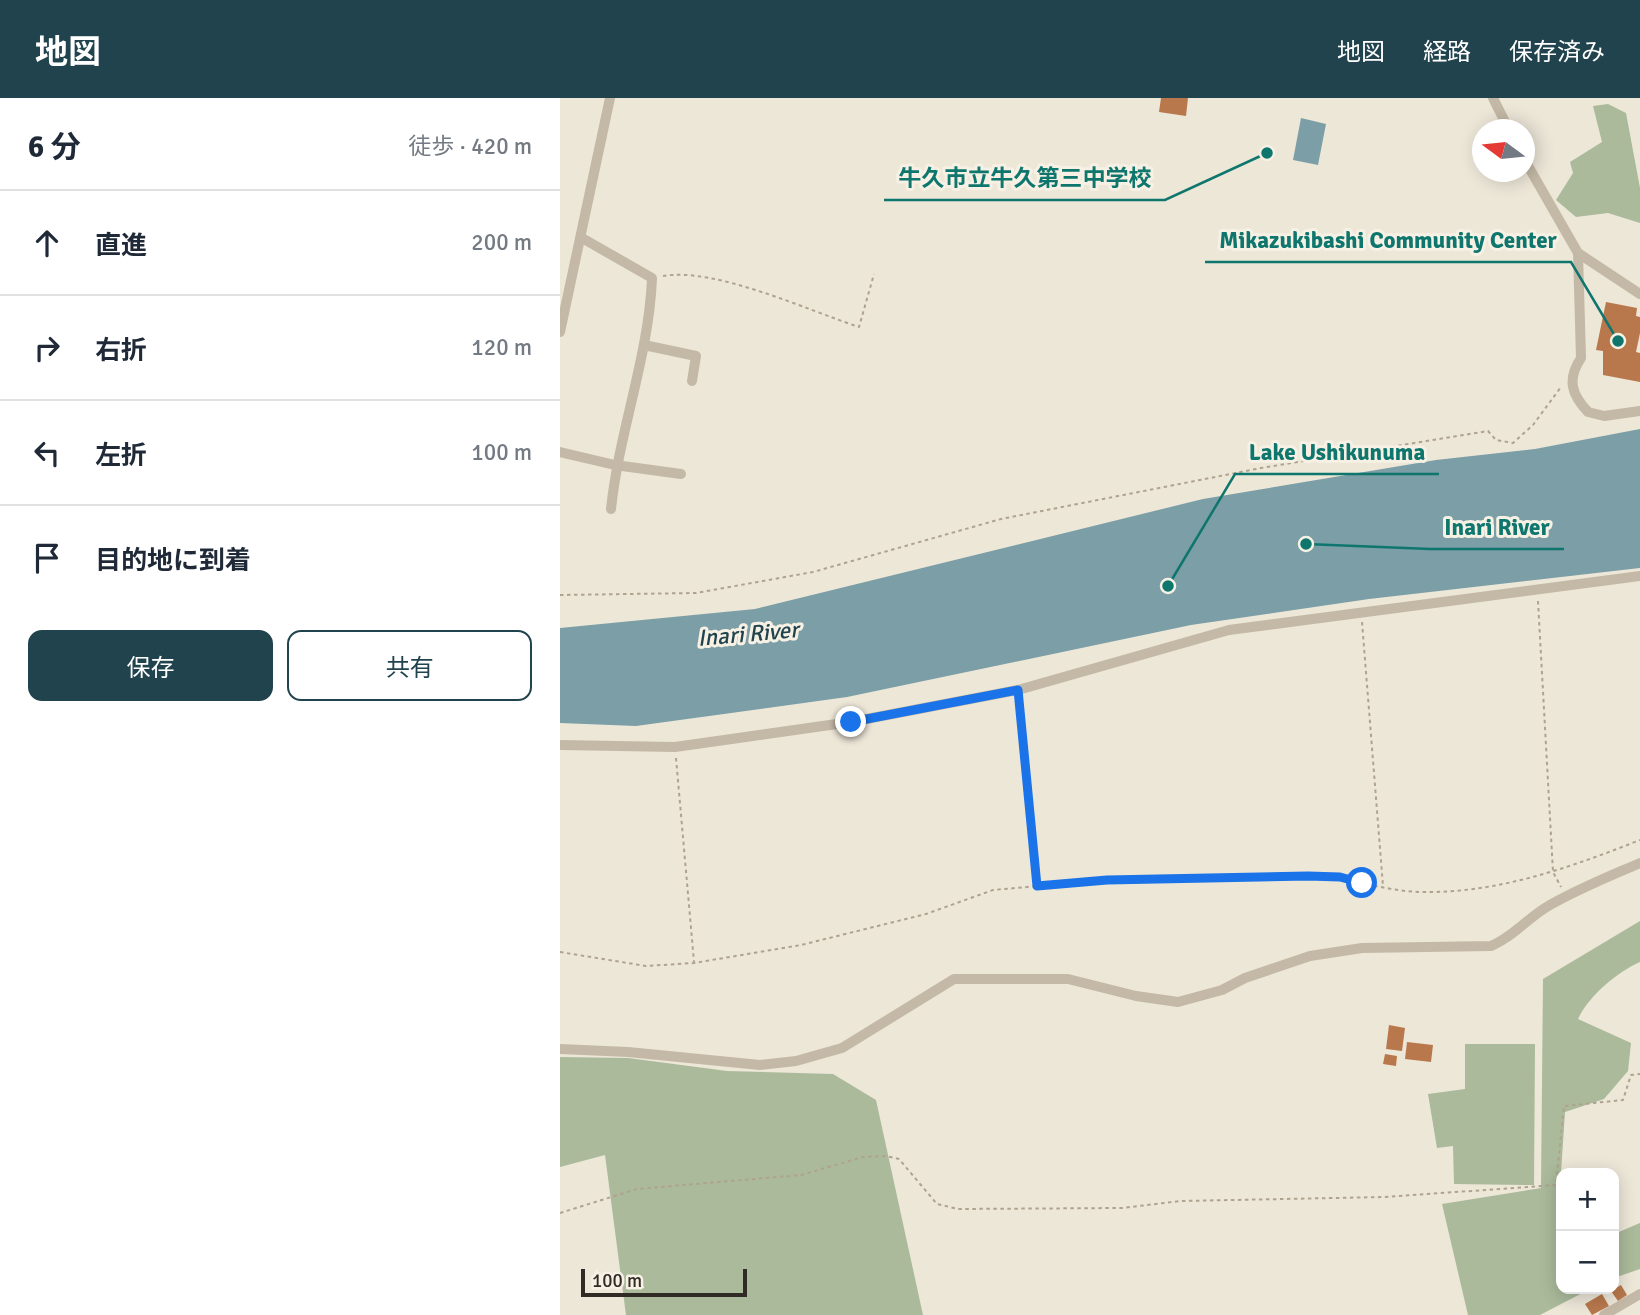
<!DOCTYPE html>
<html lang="ja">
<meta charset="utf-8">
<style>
body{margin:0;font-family:Signika,"Noto Sans JP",sans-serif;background:#f2f2f3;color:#1f2937}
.controls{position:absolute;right:21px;bottom:21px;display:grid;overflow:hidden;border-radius:14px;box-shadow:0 4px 18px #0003}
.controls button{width:63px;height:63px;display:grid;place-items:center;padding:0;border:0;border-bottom:2px solid #e0e1e3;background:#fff;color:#1f2937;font:35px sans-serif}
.compass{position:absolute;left:912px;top:21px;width:63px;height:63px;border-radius:50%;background:#fff;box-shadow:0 4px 18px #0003;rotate:285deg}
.scale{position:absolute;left:21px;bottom:18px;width:166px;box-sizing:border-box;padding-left:7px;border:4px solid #312b26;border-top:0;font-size:19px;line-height:24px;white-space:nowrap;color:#312b26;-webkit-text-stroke:5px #f6f1e4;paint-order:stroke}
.stop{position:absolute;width:21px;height:21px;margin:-16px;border:5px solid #1a73e8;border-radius:50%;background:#fff}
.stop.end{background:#1a73e8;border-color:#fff;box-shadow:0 2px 7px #0008}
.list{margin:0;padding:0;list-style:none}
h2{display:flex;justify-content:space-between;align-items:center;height:91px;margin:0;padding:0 28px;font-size:30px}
h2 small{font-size:23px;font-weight:400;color:#747a83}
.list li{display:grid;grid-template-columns:46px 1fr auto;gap:21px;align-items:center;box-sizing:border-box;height:105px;padding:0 28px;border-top:2px solid #e0e1e3}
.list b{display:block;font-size:26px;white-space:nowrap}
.list em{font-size:23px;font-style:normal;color:#747a83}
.actions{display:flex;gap:14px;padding:21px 28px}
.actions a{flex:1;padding:16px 0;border:2px solid #20434d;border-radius:14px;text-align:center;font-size:24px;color:#20434d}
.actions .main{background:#20434d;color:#fff}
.icon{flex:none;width:38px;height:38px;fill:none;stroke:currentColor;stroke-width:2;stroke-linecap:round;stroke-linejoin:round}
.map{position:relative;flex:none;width:1080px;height:1217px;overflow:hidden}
header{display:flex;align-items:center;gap:42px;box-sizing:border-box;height:98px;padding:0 35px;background:#20434d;color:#fff}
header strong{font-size:33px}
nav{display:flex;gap:38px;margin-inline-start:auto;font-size:24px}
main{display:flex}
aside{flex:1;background:#fff}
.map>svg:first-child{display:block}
</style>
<header>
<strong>地図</strong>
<nav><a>地図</a><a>経路</a><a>保存済み</a></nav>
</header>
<main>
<aside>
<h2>6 分<small>徒歩 · 420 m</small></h2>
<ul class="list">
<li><svg class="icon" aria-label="ahead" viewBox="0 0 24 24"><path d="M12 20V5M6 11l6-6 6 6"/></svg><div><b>直進</b></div><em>200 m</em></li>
<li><svg class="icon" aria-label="right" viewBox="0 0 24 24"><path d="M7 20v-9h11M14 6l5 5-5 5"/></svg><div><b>右折</b></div><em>120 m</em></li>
<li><svg class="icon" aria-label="left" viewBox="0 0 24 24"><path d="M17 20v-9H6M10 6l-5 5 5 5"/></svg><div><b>左折</b></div><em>100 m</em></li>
<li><svg class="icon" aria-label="arrive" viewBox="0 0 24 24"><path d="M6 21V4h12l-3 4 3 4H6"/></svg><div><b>目的地に到着</b></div></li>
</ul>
<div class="actions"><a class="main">保存</a><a>共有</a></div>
</aside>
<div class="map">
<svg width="1080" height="1217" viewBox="0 0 1080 1217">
<rect width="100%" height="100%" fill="#ede7d8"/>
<!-- green -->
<path fill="#aaba9a" d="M1048 6 1066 15 1080 90V125L1048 115 1016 119 996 102 1013 75 1010 64 1042 44 1033 8Z
M1080 823V864C1057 874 1028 899 1018 921L1071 945 1068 973 1044 1001 1005 1014 1001 1075V1191H1030L980 1217H908L882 1106 981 1090 983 881Z
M905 946H975L974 1087 894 1086 893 1048 877 1050 868 996 905 991Z
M0 959 68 960 167 973 273 976 316 1002 363 1217H66L45 1057 0 1069Z
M1080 1125V1171L1054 1180V1136Z"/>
<!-- water -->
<path fill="#7b9ea7" d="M741 20 766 26 758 67 733 62Z
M1080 331V470L809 501 631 527 287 599 76 628 0 625V530L195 511 643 401 876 362 975 351Z"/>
<!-- building -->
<path fill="#b8784c" d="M601 0H628L626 18 599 14Z
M1046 204 1077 210 1076 218 1080 219V235L1076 254 1080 255V284L1043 277V253L1036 252Z
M829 927 845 930 842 953 826 951Z
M847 944 873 947 871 964 845 961Z
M825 956 837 958 836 968 823 966Z
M1061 1187 1067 1197 1058 1203 1051 1193Z
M1042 1196 1049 1208 1032 1217 1025 1206Z"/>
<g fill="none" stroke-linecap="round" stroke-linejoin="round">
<!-- path -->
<path stroke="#afa390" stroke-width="2" stroke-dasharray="3.5 3.5" stroke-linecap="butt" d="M103 178C155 169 247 212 299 229L314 176
M0 497 136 495 253 474 441 421 701 370 928 333 936 342 953 345 973 327 1001 289
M978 503 993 774 1001 789
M802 524 823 788
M459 603 477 786
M116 660 134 864
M0 854 86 868 134 865 241 847 366 816 433 792 547 782 748 778C786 779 821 792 858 794 936 796 1009 770 1080 742
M0 1115 77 1091 241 1077 303 1059 326 1058 339 1061 377 1106 398 1111 562 1110 621 1103 825 1099 996 1087 1004 1008 1063 1002 1071 977 1080 976"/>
<!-- minor -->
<path stroke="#c4b9a6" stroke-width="10" d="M933 0 949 32
M964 61 1018 155 1080 196
M22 140 92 180C89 258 59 333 51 411
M1018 155 1021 260C1007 281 1011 296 1028 314L1044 318 1080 313
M0 234 50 0
M84 247 136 258 132 283
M0 354 55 367 121 376
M0 647 115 649 291 624 458 592 669 532 1080 478
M0 951 68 954 200 967 236 963 282 950 394 881H508L576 898 618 904 662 892 685 880 750 858 802 850 931 848C951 840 966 822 985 810 1015 792 1048 779 1080 765
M1044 1217 1080 1196"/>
</g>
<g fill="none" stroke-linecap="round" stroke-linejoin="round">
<!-- route -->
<path stroke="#1a73e8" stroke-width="9" d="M291 624 458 592 477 788 547 782 748 778 780 779 802 785"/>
</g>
<g text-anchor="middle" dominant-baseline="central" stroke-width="6" stroke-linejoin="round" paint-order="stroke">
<!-- water labels -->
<g font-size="23" font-style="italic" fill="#20434d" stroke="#f6f1e4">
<text transform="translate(188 536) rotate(-5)">Inari River</text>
</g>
</g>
<!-- callouts -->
<path fill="none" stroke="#0f766e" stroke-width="2.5" d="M707 55L605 102H324M1058 243L1011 164H645M608 488L675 376H879M746 446L870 451H1004"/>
<g fill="#0f766e" stroke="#f6f1e4" stroke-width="2.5">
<circle cx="707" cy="55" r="7"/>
<circle cx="1058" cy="243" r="7"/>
<circle cx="608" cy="488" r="7"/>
<circle cx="746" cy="446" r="7"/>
</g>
<g font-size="23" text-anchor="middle" font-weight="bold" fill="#0f766e" stroke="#f6f1e4" stroke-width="6" stroke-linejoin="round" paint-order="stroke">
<text x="465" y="88">牛久市立牛久第三中学校</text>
<text x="828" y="150">Mikazukibashi Community Center</text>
<text x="777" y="362">Lake Ushikunuma</text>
<text x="937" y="437">Inari River</text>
</g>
</svg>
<div class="controls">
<button>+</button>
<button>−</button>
</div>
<svg class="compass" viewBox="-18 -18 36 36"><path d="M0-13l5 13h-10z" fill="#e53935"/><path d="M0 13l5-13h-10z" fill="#747a83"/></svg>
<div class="scale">100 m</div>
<div class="stop" style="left:802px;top:785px"></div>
<div class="stop end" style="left:291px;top:624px"></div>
</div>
</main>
